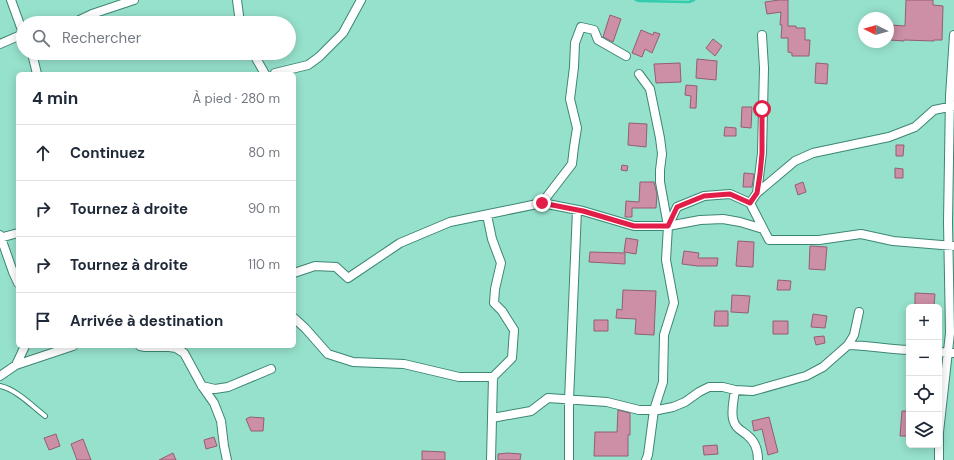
<!DOCTYPE html>
<html lang="fr">
<meta charset="utf-8">
<style>
body{margin:0;font-family:"DM Sans",sans-serif;background:#f2f2f3;color:#1f2937}
.controls{position:absolute;right:12px;bottom:12px;display:grid;overflow:hidden;border-radius:6px;box-shadow:0 2px 10px #0003}
.controls button{width:36px;height:36px;display:grid;place-items:center;padding:0;border:0;border-bottom:1px solid #e0e1e3;background:#fff;color:#1f2937;font:20px sans-serif}
.compass{position:absolute;left:858px;top:12px;width:36px;height:36px;border-radius:50%;background:#fff;box-shadow:0 2px 10px #0003;rotate:275deg}
.stop{position:absolute;width:12px;height:12px;margin:-9px;border:3px solid #e11d48;border-radius:50%;background:#fff}
.stop.end{background:#e11d48;border-color:#fff;box-shadow:0 1px 4px #0008}
.list{margin:0;padding:0;list-style:none}
h2{display:flex;justify-content:space-between;align-items:center;height:52px;margin:0;padding:0 16px;font-size:17px}
h2 small{font-size:13px;font-weight:400;color:#747a83}
.list li{display:grid;grid-template-columns:26px 1fr auto;gap:12px;align-items:center;box-sizing:border-box;height:56px;padding:0 16px;border-top:1px solid #e0e1e3}
.list b{display:block;font-size:15px;white-space:nowrap}
.list em{font-size:13px;font-style:normal;color:#747a83}
.icon{flex:none;width:22px;height:22px;fill:none;stroke:currentColor;stroke-width:2;stroke-linecap:round;stroke-linejoin:round}
.map{position:relative;flex:none;width:954px;height:460px;overflow:hidden}
.search{position:absolute;background:#fff;box-shadow:0 2px 10px #0003;left:16px;top:16px;width:280px;height:44px;display:flex;align-items:center;gap:10px;box-sizing:border-box;padding:0 14px;border-radius:22px;color:#747a83;font-size:15px}
.panel{position:absolute;background:#fff;box-shadow:0 2px 10px #0003;left:16px;top:72px;width:280px;height:276px;border-radius:6px}
.map>svg:first-child{display:block}
</style>
<div class="map">
<svg width="954" height="460" viewBox="0 0 954 460">
<rect width="100%" height="100%" fill="#96e1cc"/>
<g fill="none" stroke-linecap="round" stroke-linejoin="round">
<!-- stream -->
<path stroke="#33ccad" stroke-width="2.5" d="M636 0 639 1 689 2 694 0"/>
</g>
<!-- building -->
<path fill="#cc8fa5" stroke="#955d73" d="M779 0H788V26H796V28H805V40H810L809 56H792V53L788 52V38H781L782 25H780L781 12 767 14 765 2Z
M906 0H933V5L943 6 942 40H934V41L904 40V41L890 40 891 25 905 26Z
M610 15 621 19 613 42 603 37Z
M641 30 653 35 654 32 660 34 652 53 645 49 642 57 632 53Z
M713 39 722 46 715 56 706 48Z
M697 59 717 61 716 80 696 78Z
M680 63 681 82 656 83 654 64Z
M816 63 828 64 827 84 815 83Z
M686 85 697 86 696 108H690L691 96 685 95Z
M742 107H752L751 128 741 127Z
M629 123 647 124 646 147 628 145Z
M725 127 736 128V136H724Z
M896 145H904L903 156H896Z
M622 165 628 166 627 171 621 170Z
M895 168 903 169V178H895Z
M744 173 754 174 752 187H743Z
M640 182H654L657 194 656 208H632V217H625L626 201 639 202Z
M803 182 806 192 798 195 795 185Z
M626 238 638 240 636 254 624 252Z
M738 241 754 242 753 267 736 266Z
M810 246 827 247 825 270 809 269Z
M684 251 699 253 698 258H718L717 266H698L682 264Z
M590 252 625 253V264L589 262Z
M778 280 791 281 790 290H777Z
M623 290 656 291 654 335 635 334 636 319 616 318 617 309 622 310Z
M915 293 935 294 934 305H915Z
M732 295 750 296 748 313 731 312Z
M715 311H728V326H714Z
M813 314 827 316 825 328 811 327Z
M594 320H608V331H594Z
M773 321H788V334H773Z
M824 336 825 343 816 345 814 337Z
M618 410 630 413V435H628V456H594L595 432H617Z
M902 411H909V436H900Z
M250 417 264 418 263 431H251L246 419Z
M769 417 778 452 768 455 762 429 754 431 752 421Z
M56 434 60 446 49 450 44 438Z
M214 437 217 446 206 449 204 440Z
M83 439 91 460H77L71 444Z
M717 445 718 454 704 455 703 446Z
M422 451 445 452V460H422Z
M173 453 176 460H159Z
M508 453 521 454 520 460H498V454Z"/>
<g fill="none" stroke-linecap="round" stroke-linejoin="round">
<!-- service casing -->
<g stroke="#3c8674" stroke-width="6">
<path id="service" d="M0 386C17 390 31 405 45 416"/>
</g>
<!-- minor casing -->
<g stroke="#3c8674" stroke-width="10">
<path id="minor" d="M11 0 23 33
M237 0 240 23
M73 23 92 14 134 0
M0 44 23 34
M32 53 37 74
M253 53 265 74
M275 74V73L308 65 319 57 343 33 361 0
M639 74 650 89 660 138 662 154 660 170V182L668 226 666 260 674 303 664 335 663 382 654 410 648 455 646 460
M757 193 795 161 813 153 889 137 915 127 934 110 954 106
M542 203 572 164 574 147 577 128 570 99 574 67 575 43 581 27 594 30 598 40 626 56
M750 203 769 240H819L861 234 893 241 954 246
M487 215 492 239 501 263 495 289 494 303 502 311 514 330 512 358 493 377 491 460
M668 226 677 207 704 196 730 194 750 203 757 193 762 153 764 68 762 35
M0 235 13 272 18 283
M0 238 18 233
M294 273 315 266 336 267 348 278 400 243 450 222 542 203 583 211 634 226H668L700 220 723 219 740 222 763 229
M294 318 305 328 328 354 353 362 404 364 459 377H493
M848 345C869 345 889 350 909 350
M140 346 145 347H169L176 348 184 353 202 386 214 403 221 421 224 446 227 460
M939 352 954 353
M16 365 25 346
M0 376 16 365 73 346
M202 386 215 389 228 387 271 369
M735 390C734 399 731 409 733 419 735 428 741 430 747 435 755 441 758 450 758 460
M492 418 531 411 548 398 607 402 639 410H658L673 407 685 402 699 392 709 387H723L735 390 753 391 806 376 823 367 848 345 854 335 859 312
M569 460V400L577 210
M939 460V432L950 333 948 222 950 96 954 35"/>
</g>
<!-- service -->
<use href="#service" stroke="#fff" stroke-width="4"/>
<!-- minor -->
<use href="#minor" stroke="#fff" stroke-width="8"/>
</g>
<g fill="none" stroke-linecap="round" stroke-linejoin="round">
<!-- route -->
<path stroke="#e11d48" stroke-width="5" d="M542 203 583 211 634 226H668L677 207 704 196 730 194 750 203 757 193 760 174 762 153V109"/>
</g>
</svg>
<div class="controls">
<button>+</button>
<button>−</button>
<button><svg class="icon" aria-label="locate" viewBox="0 0 24 24"><circle cx="12" cy="12" r="6"/><path d="M12 2v4M12 18v4M2 12h4M18 12h4"/></svg></button>
<button><svg class="icon" aria-label="layers" viewBox="0 0 24 24"><path d="M12 4l9 5-9 5-9-5zM3 14l9 5 9-5"/></svg></button>
</div>
<svg class="compass" viewBox="-18 -18 36 36"><path d="M0-13l5 13h-10z" fill="#e53935"/><path d="M0 13l5-13h-10z" fill="#747a83"/></svg>
<div class="stop" style="left:762px;top:109px"></div>
<div class="stop end" style="left:542px;top:203px"></div>
<div class="search"><svg class="icon" aria-label="search" viewBox="0 0 24 24"><circle cx="10" cy="10" r="6"/><path d="M15 15l6 6"/></svg>Rechercher</div>
<section class="panel">
<h2>4 min<small>À pied · 280 m</small></h2>
<ul class="list">
<li><svg class="icon" aria-label="ahead" viewBox="0 0 24 24"><path d="M12 20V5M6 11l6-6 6 6"/></svg><div><b>Continuez</b></div><em>80 m</em></li>
<li><svg class="icon" aria-label="right" viewBox="0 0 24 24"><path d="M7 20v-9h11M14 6l5 5-5 5"/></svg><div><b>Tournez à droite</b></div><em>90 m</em></li>
<li><svg class="icon" aria-label="right" viewBox="0 0 24 24"><path d="M7 20v-9h11M14 6l5 5-5 5"/></svg><div><b>Tournez à droite</b></div><em>110 m</em></li>
<li><svg class="icon" aria-label="arrive" viewBox="0 0 24 24"><path d="M6 21V4h12l-3 4 3 4H6"/></svg><div><b>Arrivée à destination</b></div></li>
</ul>
</section>
</div>
